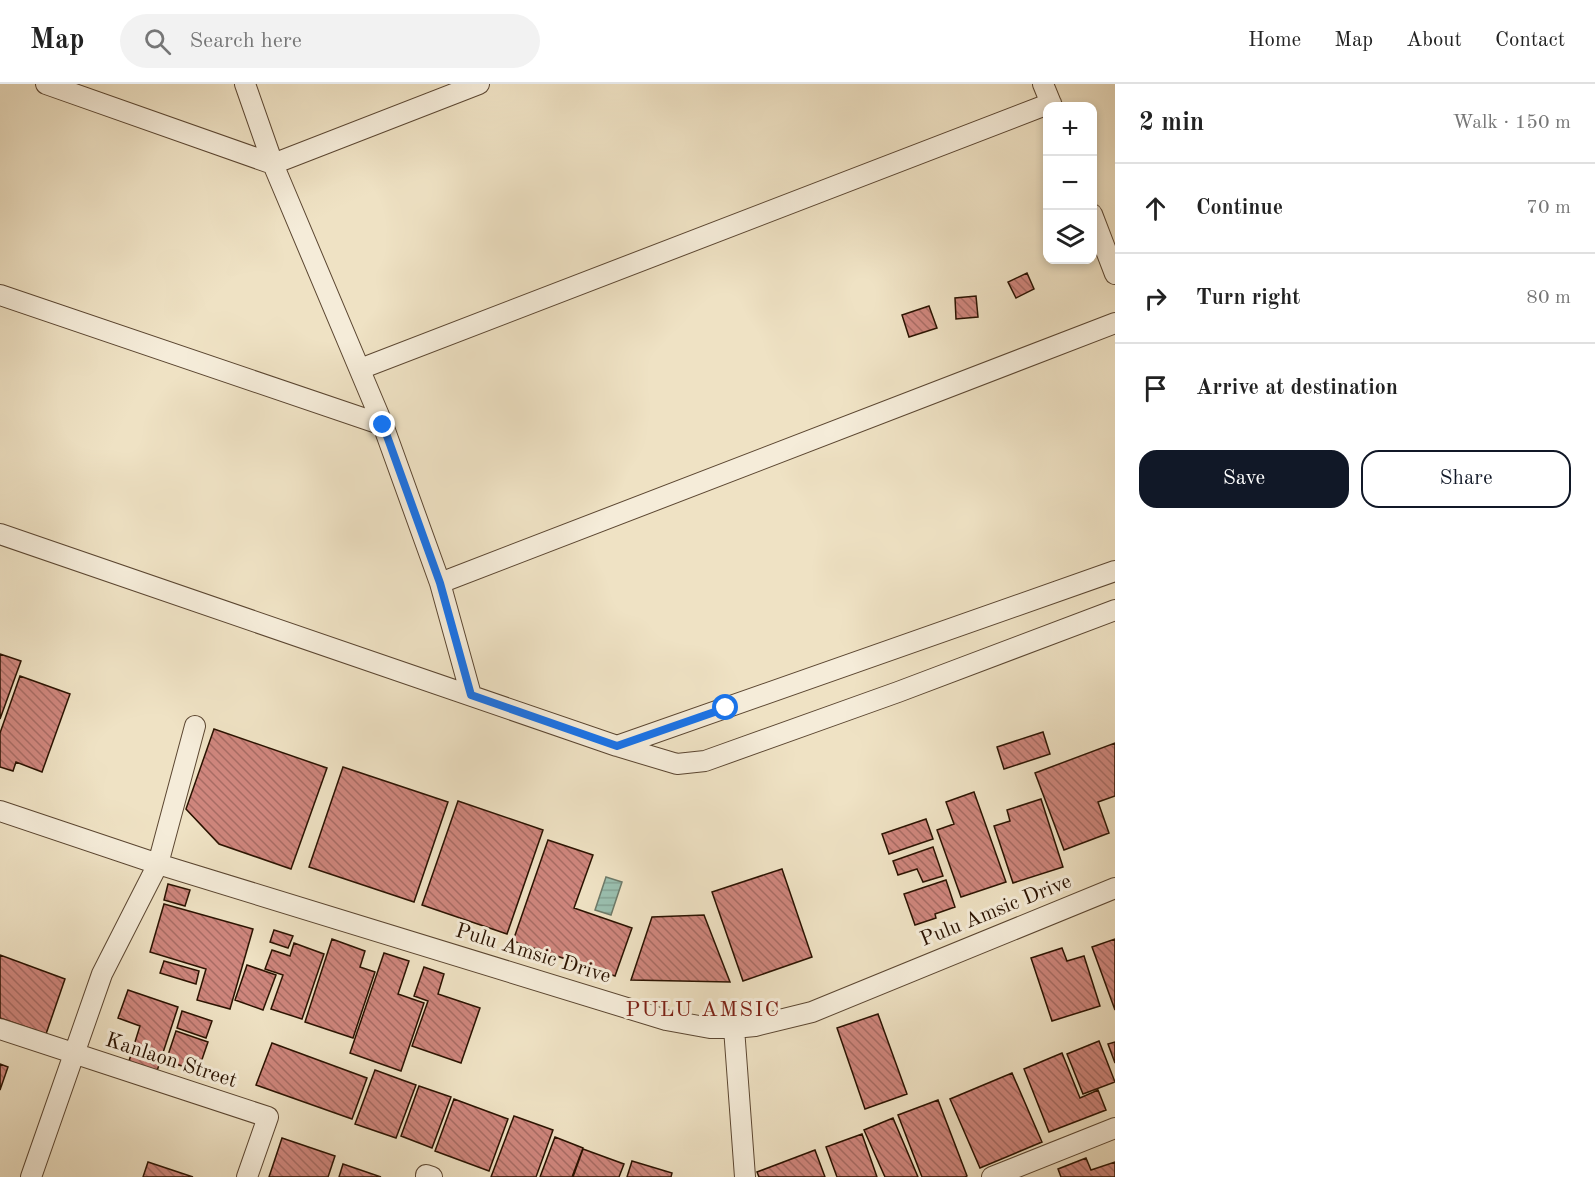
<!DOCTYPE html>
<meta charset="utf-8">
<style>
body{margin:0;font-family:"Old Standard TT",serif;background:#f2f2f2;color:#222}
.controls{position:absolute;right:18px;top:18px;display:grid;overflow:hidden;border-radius:12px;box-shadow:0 3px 9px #0003}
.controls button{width:54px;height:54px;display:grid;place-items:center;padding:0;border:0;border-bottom:2px solid #e0e0e0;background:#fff;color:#222;font:30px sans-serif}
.stop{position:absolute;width:18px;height:18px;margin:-14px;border:4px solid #1a73e8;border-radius:50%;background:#fff}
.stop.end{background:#1a73e8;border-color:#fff;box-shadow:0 2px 6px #0008}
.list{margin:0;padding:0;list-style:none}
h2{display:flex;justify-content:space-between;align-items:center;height:78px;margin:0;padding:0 24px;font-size:26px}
h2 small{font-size:20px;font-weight:400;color:#767676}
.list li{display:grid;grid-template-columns:39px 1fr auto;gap:18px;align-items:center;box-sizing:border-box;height:90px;padding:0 24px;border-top:2px solid #e0e0e0}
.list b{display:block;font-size:22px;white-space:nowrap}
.list em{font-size:20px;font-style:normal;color:#767676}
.actions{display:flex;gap:12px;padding:18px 24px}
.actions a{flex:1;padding:14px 0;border:2px solid #111827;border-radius:18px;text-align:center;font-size:21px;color:#111827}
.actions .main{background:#111827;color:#fff}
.icon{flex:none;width:33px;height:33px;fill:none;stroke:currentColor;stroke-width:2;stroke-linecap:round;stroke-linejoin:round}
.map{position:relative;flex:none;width:1115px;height:1093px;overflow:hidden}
header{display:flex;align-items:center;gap:36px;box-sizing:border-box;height:84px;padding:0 30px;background:#fff;border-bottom:2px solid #e0e0e0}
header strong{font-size:28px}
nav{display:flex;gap:33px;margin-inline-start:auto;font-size:21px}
.search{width:420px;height:54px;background:#f2f2f2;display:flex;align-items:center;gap:15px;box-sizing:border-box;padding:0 21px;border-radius:33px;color:#767676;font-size:22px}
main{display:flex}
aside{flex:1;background:#fff}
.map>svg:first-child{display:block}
</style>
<header>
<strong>Map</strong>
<div class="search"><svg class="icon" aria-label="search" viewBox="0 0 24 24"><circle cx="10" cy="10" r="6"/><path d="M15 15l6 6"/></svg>Search here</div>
<nav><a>Home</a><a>Map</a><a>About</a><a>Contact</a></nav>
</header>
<main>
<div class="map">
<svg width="1115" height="1093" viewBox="0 0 1115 1093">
<defs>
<pattern id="water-rules" width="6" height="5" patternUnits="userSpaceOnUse" patternTransform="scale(1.5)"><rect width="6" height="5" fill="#9abfaf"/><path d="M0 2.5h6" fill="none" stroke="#85a395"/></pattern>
<pattern id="building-back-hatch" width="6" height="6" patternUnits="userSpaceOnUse" patternTransform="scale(1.5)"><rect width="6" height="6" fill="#cf867d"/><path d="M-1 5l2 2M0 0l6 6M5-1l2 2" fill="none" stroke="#a86c64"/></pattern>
</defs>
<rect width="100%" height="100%" fill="#efe2c4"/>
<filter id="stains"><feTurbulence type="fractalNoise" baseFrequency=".00333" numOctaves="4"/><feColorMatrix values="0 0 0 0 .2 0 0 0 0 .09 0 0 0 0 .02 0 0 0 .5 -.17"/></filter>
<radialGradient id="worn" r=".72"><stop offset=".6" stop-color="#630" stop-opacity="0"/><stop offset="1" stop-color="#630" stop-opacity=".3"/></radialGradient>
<!-- water -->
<path fill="url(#water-rules)" stroke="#6d7a69" stroke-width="1.5" d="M606 793 622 798 611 831 595 826Z"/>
<!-- building -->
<path fill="url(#building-back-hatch)" stroke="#2a1200" stroke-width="1.5" d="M1027 189 1034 205 1016 214 1008 198Z
M976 212 978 233 956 235 955 214Z
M929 222 937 244 909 253 902 231Z
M0 570 21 577 0 635Z
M20 592 70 610 42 688 16 678 13 687 0 683V649Z
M214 645 327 684 291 785 219 760 186 725Z
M1043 648 1050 670 1004 685 997 663Z
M1115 659V712L1098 718 1109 749 1064 766 1035 689Z
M343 683 448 718 414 818 309 783Z
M974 708 1006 798 961 813 937 746 954 740 946 718Z
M1041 715 1063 783 1013 799 994 742 1010 737 1007 726Z
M458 717 543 746 507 850 422 821Z
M926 735 933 755 889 770 882 750Z
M548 756 593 771 574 824 632 844 615 892 513 857Z
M933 763 943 792 923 798 917 785 898 791 893 777Z
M782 785 812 873 743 897 712 808Z
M946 796 955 823 935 830 936 834 915 841 904 810Z
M168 800 190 806 185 822 164 816Z
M164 820 253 845 230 925 197 916 206 885 150 868Z
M704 831 730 898 631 896 652 833Z
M274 846 293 852 288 864 270 858Z
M332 855 365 867 360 883 375 888 353 954 305 938Z
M1115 855V926L1092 863Z
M294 859 324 870 302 935 271 925 283 891 265 885 272 866 290 872Z
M1062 864 1067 877 1084 872 1100 922 1052 937 1031 874Z
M384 869 409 877 398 910 424 919 401 987 350 969Z
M0 871 65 895 46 950 0 934Z
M164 877 199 887 196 900 160 889Z
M247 881 276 891 263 926 235 916Z
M424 883 444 890 438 910 480 924 461 979 412 962 428 917 414 912Z
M128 906 178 923 157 987 129 977 140 942 118 934Z
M182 927 212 937 206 954 177 944Z
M878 930 907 1010 865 1025 837 944Z
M176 947 208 958 198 987 166 977Z
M1099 957 1115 998 1083 1010 1067 970Z
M1115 958V979L1108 960Z
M272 959 367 994 352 1035 256 1001Z
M1062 969 1080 1014 1098 1006 1106 1026 1049 1048 1024 985Z
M0 980 8 983 0 1006Z
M375 986 416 1001 396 1054 355 1040Z
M1012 989 1042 1058 980 1084 950 1015Z
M419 1002 451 1013 432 1064 401 1052Z
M454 1015 508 1035 489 1087 435 1067Z
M938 1016 967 1092 965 1093H922L898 1031Z
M514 1032 553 1046 536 1093H491Z
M893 1034 918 1093H885L864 1046Z
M862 1050 877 1093H837L826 1063Z
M555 1053 583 1064 572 1093H540Z
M282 1054 335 1072 328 1093H269Z
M583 1065 624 1080 619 1093H573Z
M815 1066 825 1093H759L757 1088Z
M1086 1074 1091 1086 1115 1078V1093H1061L1058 1085Z
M632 1077 672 1089 671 1093H627Z
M148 1078 193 1093H143Z
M343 1080 381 1093H339Z"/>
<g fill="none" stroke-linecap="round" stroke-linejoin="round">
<!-- minor casing -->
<g stroke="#5b4631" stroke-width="22">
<path id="minor" d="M46 0 273 80 479 0
M245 0 273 80 383 341 440 499 471 611
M1043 0 1052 22
M1092 130 1115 190
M0 211 383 341
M360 285 1051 19
M0 450 617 662 677 680 705 677 898 608 1115 526
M440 499 1115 239
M617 662 1115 487
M0 727 158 780 666 936 710 944H734L755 942 812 928 1115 804
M734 944 745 1093
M0 945 268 1033 247 1093
M31 1093 102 890 158 780 195 642
M426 1093V1091L432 1093
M992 1093 1115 1044"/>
</g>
<!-- minor -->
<use href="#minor" stroke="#f5ecd9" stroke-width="20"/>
</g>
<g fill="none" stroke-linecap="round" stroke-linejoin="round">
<!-- route -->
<path stroke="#1a73e8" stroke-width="8" d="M383 341 440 499 471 611 617 662 726 624"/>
</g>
<g text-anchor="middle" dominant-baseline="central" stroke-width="6" stroke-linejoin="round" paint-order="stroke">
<!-- street labels -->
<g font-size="21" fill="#2a1200" stroke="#f5ecd9">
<text transform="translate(996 827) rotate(-22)">Pulu Amsic Drive</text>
<text transform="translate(533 870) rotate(17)">Pulu Amsic Drive</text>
<text transform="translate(171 977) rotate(18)">Kanlaon Street</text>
</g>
<!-- neighbourhood labels -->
<g font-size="22" letter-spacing="1.5" fill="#7a1f14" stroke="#f5ecd9">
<text x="703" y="926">PULU AMSIC</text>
</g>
</g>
<rect width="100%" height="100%" filter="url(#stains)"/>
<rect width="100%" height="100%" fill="url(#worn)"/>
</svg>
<div class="controls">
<button>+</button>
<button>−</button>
<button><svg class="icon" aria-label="layers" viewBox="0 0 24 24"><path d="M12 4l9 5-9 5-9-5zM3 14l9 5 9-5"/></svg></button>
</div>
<div class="stop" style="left:726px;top:624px"></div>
<div class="stop end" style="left:383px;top:341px"></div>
</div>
<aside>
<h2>2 min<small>Walk · 150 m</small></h2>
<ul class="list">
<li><svg class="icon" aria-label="ahead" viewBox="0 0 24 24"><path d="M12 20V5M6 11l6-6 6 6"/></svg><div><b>Continue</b></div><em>70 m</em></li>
<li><svg class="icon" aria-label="right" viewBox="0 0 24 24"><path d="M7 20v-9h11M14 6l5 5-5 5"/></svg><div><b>Turn right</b></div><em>80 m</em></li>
<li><svg class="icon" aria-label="arrive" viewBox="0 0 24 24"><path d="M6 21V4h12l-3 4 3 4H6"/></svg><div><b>Arrive at destination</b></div></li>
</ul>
<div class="actions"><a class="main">Save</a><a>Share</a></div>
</aside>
</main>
